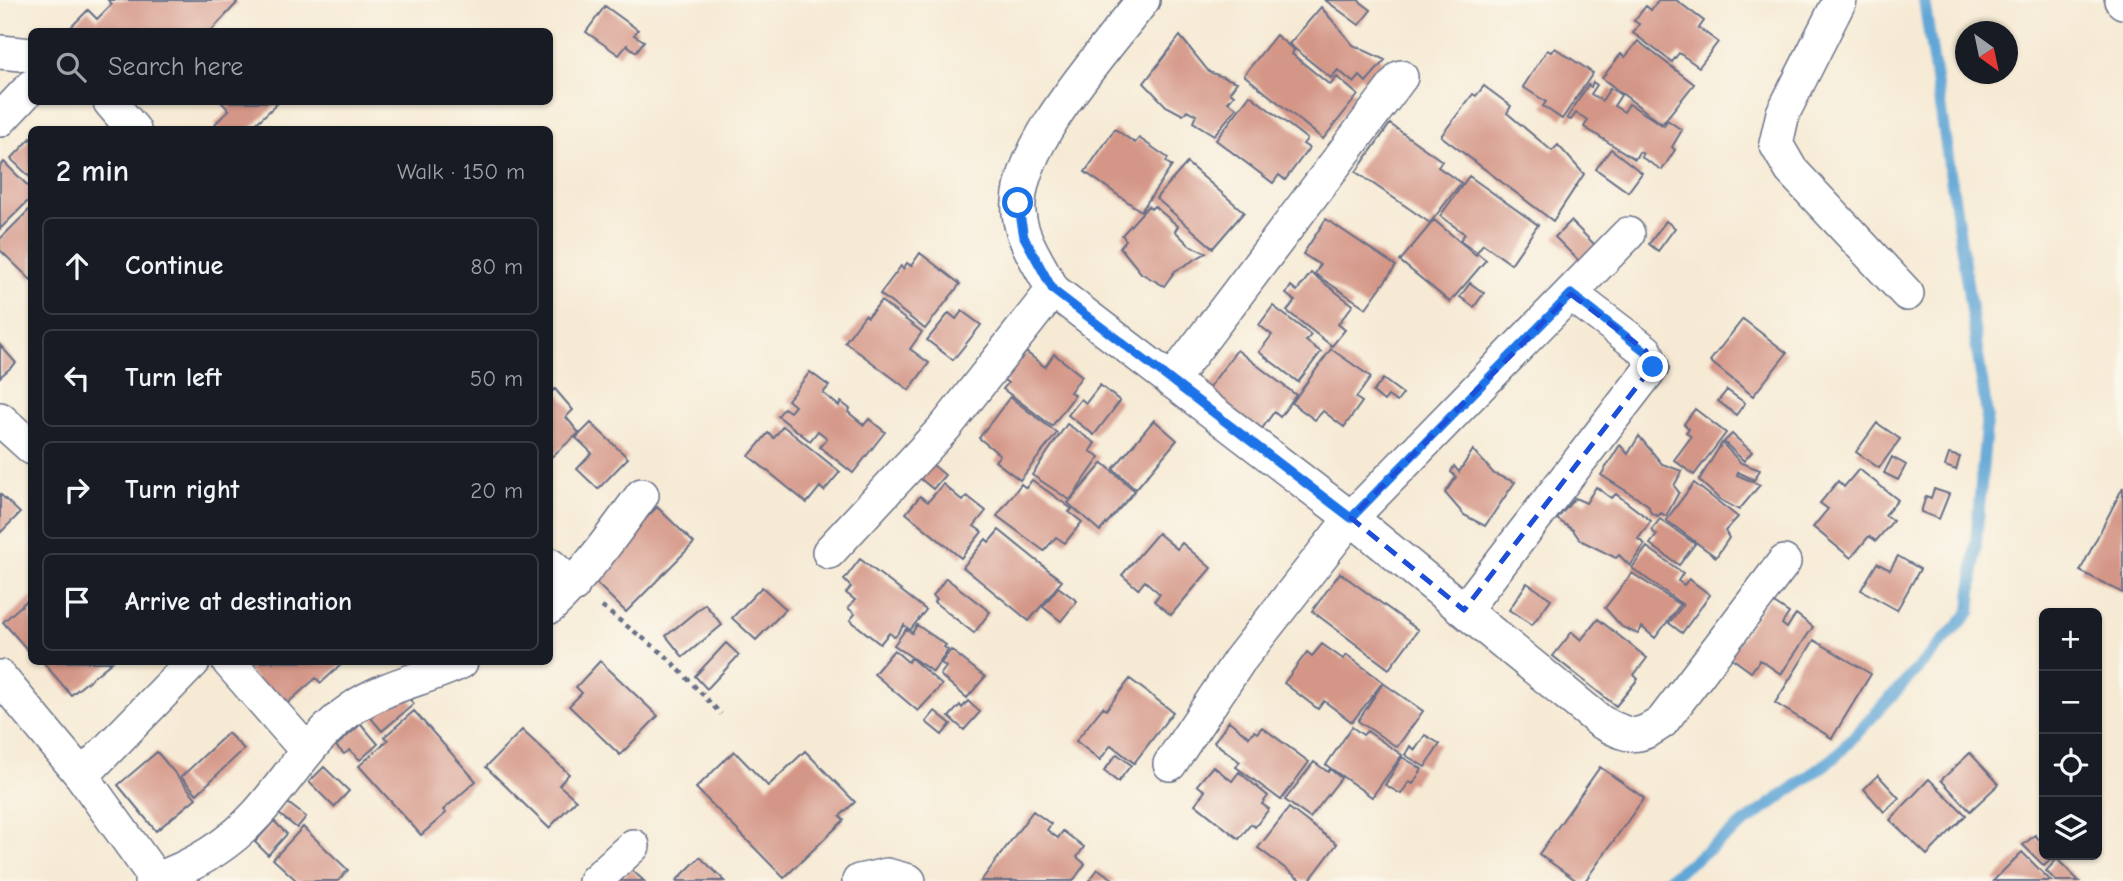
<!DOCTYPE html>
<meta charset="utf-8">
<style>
body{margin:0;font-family:"Comic Neue",sans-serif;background:#20242c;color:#f1f3f6}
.controls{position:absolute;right:21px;bottom:21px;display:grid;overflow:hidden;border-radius:10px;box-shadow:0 2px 5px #0004}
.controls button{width:63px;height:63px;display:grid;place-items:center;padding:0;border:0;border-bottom:2px solid #363941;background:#171b24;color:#f1f3f6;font:35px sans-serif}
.compass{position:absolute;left:1955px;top:21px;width:63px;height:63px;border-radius:50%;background:#171b24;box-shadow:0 2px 5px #0004;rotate:147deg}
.stop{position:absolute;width:21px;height:21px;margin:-16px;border:5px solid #1a73e8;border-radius:50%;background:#fff}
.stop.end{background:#1a73e8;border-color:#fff;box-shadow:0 2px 7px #0008}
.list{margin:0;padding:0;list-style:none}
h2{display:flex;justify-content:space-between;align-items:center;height:91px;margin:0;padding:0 28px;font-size:30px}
h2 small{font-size:23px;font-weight:400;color:#9ea1a6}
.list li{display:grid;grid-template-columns:46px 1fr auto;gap:21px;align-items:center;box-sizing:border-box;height:98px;margin:0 14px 14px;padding:0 14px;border:2px solid #363941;border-radius:10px}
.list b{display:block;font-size:26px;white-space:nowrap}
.list em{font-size:23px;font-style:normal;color:#9ea1a6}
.icon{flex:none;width:38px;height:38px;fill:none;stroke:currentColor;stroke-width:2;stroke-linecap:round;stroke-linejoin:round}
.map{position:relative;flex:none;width:2123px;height:881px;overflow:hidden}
.search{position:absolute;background:#171b24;box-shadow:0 2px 5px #0004;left:28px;top:28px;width:525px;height:77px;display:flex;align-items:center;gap:18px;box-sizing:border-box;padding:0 24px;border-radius:10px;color:#9ea1a6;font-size:26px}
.panel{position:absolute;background:#171b24;box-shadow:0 2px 5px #0004;left:28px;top:126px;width:525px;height:539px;border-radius:10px}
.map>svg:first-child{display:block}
</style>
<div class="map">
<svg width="2123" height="881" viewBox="0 0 2123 881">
<rect width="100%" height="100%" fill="#fbf7ec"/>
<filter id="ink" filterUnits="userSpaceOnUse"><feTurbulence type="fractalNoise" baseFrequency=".0143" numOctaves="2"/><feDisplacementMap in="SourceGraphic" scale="14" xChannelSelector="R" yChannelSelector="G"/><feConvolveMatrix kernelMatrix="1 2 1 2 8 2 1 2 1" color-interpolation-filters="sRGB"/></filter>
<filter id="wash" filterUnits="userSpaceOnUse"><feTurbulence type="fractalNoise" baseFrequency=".00686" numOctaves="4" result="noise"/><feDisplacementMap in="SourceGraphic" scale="28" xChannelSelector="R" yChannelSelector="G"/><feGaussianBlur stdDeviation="1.57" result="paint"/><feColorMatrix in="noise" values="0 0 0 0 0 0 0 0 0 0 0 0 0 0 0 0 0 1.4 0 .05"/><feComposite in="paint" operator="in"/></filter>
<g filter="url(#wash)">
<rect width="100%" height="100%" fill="#f6ead4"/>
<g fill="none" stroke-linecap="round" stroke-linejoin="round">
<!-- stream -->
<path stroke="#60a6d6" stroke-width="12" d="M1665 881 1834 758 1970 612 1987 415 1924 0"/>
</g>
<g id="blocks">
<!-- building -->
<path fill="#d49687" d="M108 0H234L237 3 210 32H72L69 29 88 10 97 19 112 4Z
M1325 0H1358L1371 10 1359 25Z
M1659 0H1676L1704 21 1699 28 1718 42 1699 67 1679 53 1672 62 1633 33 1639 24 1634 21 1646 6 1651 10Z
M605 6 638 30 634 35 644 41 636 52 627 45 619 55 586 32Z
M1321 7 1353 45 1385 60 1366 82 1360 76 1354 83 1338 70 1331 78 1289 44Z
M1276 35 1294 50 1292 54 1330 85 1337 77 1358 95 1323 139 1244 75Z
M1180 36 1209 72 1237 82 1230 92 1234 95 1228 102 1237 108 1214 135 1193 122 1196 115 1187 110 1183 115 1166 106 1144 83Z
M1638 41 1694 84 1662 124 1602 78 1621 54 1625 57Z
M1555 48 1593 73 1562 119 1543 106 1546 102 1523 87 1547 50 1551 52Z
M1593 82 1597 85 1591 94 1602 101 1610 88 1621 95 1614 106 1624 112 1629 104 1664 126 1667 120 1682 130 1672 147 1675 150 1662 170 1641 157 1643 154 1639 152 1635 159 1584 127 1588 120 1576 113 1571 120 1567 118 1588 85 1591 87Z
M1484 86 1511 106 1507 113 1552 151 1558 145 1584 174 1553 221 1441 136 1473 94 1476 96Z
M1250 95 1307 139 1303 144 1309 148 1285 180 1279 175 1273 183 1216 140Z
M221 102H279L249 130H220L215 124 229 110Z
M1390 124 1442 161 1438 167 1461 183 1430 223 1356 172Z
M1115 129 1135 143 1139 138 1168 158 1166 162 1172 166 1141 211 1085 172Z
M32 137V179L11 159Z
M1611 149 1642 173 1628 192 1596 169Z
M4 162 32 190V197L0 229V167Z
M1187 163 1244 212 1213 248 1156 198Z
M1469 176 1538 225 1511 264 1483 244 1477 252 1460 240 1465 234 1440 216Z
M1148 206 1151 209 1154 206 1178 226 1175 231 1189 245 1206 253 1175 271 1164 286 1141 273 1120 247 1126 240 1122 235Z
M32 207V281L0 250V239Z
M1326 219 1396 266 1366 308 1315 274 1320 265 1303 254Z
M1434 220 1476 255 1477 253 1486 260 1450 302 1400 261Z
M1571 221 1596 246 1580 262 1555 237Z
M1666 221 1675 228 1658 251 1649 244Z
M920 253 960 284 925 329 880 294 901 266 903 269 907 263 911 266Z
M1311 273 1353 305 1338 324 1345 330 1332 346 1287 311 1295 301 1286 294 1291 286 1297 291Z
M1470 283 1484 293 1474 307 1460 297Z
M881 301 922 332 910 349 929 363 909 390 845 342 865 315 868 317Z
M1273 306 1311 335 1306 341 1321 352 1298 382 1259 352 1272 335 1259 325Z
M962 311 981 325 953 360 927 340 949 313 956 319Z
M1743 319 1787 353 1753 396 1710 361Z
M0 345 16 363 0 377Z
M1331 349 1371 377 1356 398 1362 402 1344 427 1323 411 1315 420 1292 403Z
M1237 350 1296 395 1280 417 1274 412 1256 437 1202 397Z
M1012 352 1021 359 1026 352 1045 367 1054 354 1082 376 1070 392 1075 395 1052 426 1003 389 1008 383 995 373Z
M810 372 829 386 823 393 839 406 841 402 850 409 848 412 864 425 869 419 885 432 853 473 820 447 827 438 818 431 810 441 778 416 784 408 790 412 795 406 788 400Z
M1383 379 1403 394 1397 402 1388 396 1384 401 1373 392Z
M1100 385 1120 401 1094 435 1068 415 1081 399 1086 403Z
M555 389 573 410 566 417 579 433 550 458V393Z
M1727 390 1745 403 1736 415 1718 401Z
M1010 397 1057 433 1020 480 995 461 1000 455 979 438Z
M1695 409 1726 433 1694 475 1674 460 1691 437 1686 432 1689 429 1684 424Z
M1154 420 1177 440 1136 489 1113 469Z
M591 423 628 458 598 489 577 469 592 453 576 438Z
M1877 423 1900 439 1879 468 1856 452Z
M1067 424 1095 443 1090 451 1100 457 1070 500 1032 475Z
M783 426 840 472 824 491 820 487 807 503 749 456 768 433 774 438Z
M1732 434 1752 452 1744 461 1724 442Z
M1639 436 1662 464 1682 471 1674 486 1679 492 1666 516 1661 513 1658 516 1651 513 1648 505 1601 475 1620 445 1628 454Z
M1722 443 1741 463 1760 470 1754 480 1738 472 1737 475 1760 485 1739 510 1719 499 1699 480Z
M1473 450 1494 474 1515 482 1485 526 1464 515 1445 493 1456 477 1451 472 1454 466 1459 472Z
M1949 454 1960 457 1956 470 1945 466Z
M1892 457 1906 465 1898 480 1884 473Z
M927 460 945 475 933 489 916 475Z
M1103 463 1135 491 1100 531 1068 503Z
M1859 469 1898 500 1885 515 1893 521 1876 541 1869 536 1851 558 1813 527 1828 509 1820 503 1838 481 1844 487Z
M1032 480 1072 509 1069 512 1082 522 1065 543 1056 537 1044 551 997 516 1021 484 1026 488Z
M1694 483 1738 517 1725 531 1729 538 1716 557 1666 520Z
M943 484 963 501 967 496 986 511 974 526 982 532 961 558 906 513 920 496 928 502Z
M1596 487 1611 498 1616 494 1651 521 1638 539 1645 544 1630 566 1619 555 1616 558 1580 540 1573 530 1557 519 1575 498 1586 503Z
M2123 487V593L2080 571Z
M1934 489 1949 494 1939 519 1921 512 1926 496 1931 498Z
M0 494 20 513 0 533Z
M657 507 694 543 626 612 589 576Z
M1660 519 1695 544 1679 565 1650 544 1657 535 1651 530Z
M999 530 1062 581 1029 621 963 567 986 539 989 542Z
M1158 533 1177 549 1182 543 1211 568 1171 615 1154 601 1160 594 1145 581 1138 589 1122 575Z
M1647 547 1683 573 1678 581 1684 585 1689 579 1710 595 1682 633 1669 623 1683 605 1632 568Z
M1898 556 1920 569 1897 610 1861 590 1877 563 1890 570Z
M860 559 926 610 910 630 904 625 895 637 889 633 880 644 850 620 855 614 848 608 855 600 846 593 851 587 844 580Z
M1340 573 1418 630 1389 669 1312 611Z
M1632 573 1680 605 1655 638 1642 627 1638 634 1622 627 1605 608Z
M946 578 990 612 974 633 934 602 937 599 933 596Z
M1527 583 1551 599 1532 625 1509 610Z
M762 587 786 609 756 640 732 618Z
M1058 587 1077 601 1061 621 1043 607Z
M32 596V655L3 622Z
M1768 599 1789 613 1782 624 1787 628 1796 614 1813 627 1781 674 1760 660 1751 672 1729 656Z
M705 604 722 625 683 657 666 636Z
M1598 619 1647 658 1634 675 1638 679 1616 706 1553 656 1572 632 1581 640Z
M917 625 946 645 944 647 948 650 933 672 894 645 906 629 912 633Z
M1814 640 1871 674 1832 738 1775 703Z
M726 643 739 655 707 689 695 676Z
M1322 644 1343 659 1347 655 1383 682 1352 722 1324 701 1318 709 1284 683 1307 652 1312 656Z
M894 650 908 662 911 658 942 685 918 711 874 674Z
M951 650 985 677 967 698 940 675 946 667 941 663Z
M600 661 658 716 620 755 569 706 582 693 576 687Z
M43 662H112L71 695Z
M240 662H344L321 683 316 678 282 708Z
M1130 679 1173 712 1134 763 1111 745 1100 760 1076 741 1103 707 1106 710Z
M1383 683 1423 711 1397 747 1358 721Z
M400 688 414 704 382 731 371 718Z
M968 701 980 712 964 730 949 717 960 705 962 708Z
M414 711 476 781 443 810 446 813 421 835 359 766 388 740 384 737Z
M935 711 951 724 942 735 926 722Z
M1229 721 1249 737 1254 731 1257 733 1262 727 1309 762 1281 800 1236 767 1240 762 1214 742Z
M361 724 378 744 360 760 350 750 344 754 336 746Z
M1352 727 1363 735 1367 731 1402 755 1372 797 1326 765Z
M522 730 569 774 559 785 576 800 549 828 486 767Z
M228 733 244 749 197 794 181 777Z
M1425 735 1440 744 1425 767 1405 755 1410 746 1415 750Z
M734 751 768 786 805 751 855 802 840 816 844 820 784 878 696 788Z
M157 752 196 798 156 831 118 785Z
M1970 753 1999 784 1970 811 1941 780Z
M1117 754 1131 765 1118 782 1104 771Z
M1402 757 1422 769 1413 784 1409 782 1401 794 1385 785Z
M1314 762 1328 772 1330 769 1341 778 1310 818 1285 800Z
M1213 766 1232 781 1239 772 1268 796 1262 804 1269 809 1255 827 1251 824 1239 839 1195 804 1205 791 1197 785Z
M324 767 349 791 334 807 309 782Z
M1600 767 1644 798 1585 881H1577L1539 854Z
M1878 775 1899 798 1884 812 1864 789Z
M1929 779 1966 815 1927 855 1890 820Z
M288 803 306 817 297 828 279 814Z
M1289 808 1337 844 1309 881H1302L1258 848Z
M1033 811 1051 824 1047 830 1058 838 1063 831 1084 847 1077 857 1085 864 1073 881H981Z
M274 821 287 834 268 855 255 842Z
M303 827 348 870 338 881H297L273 859Z
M2035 835 2044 845V855H2055L2044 866 2023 845Z
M2022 852 2051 881H1993Z
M700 857 725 881H676Z
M2057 859 2079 881H2056L2046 871Z
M631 869 644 881H620Z
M1098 869 1116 881H1089Z"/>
</g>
</g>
<g filter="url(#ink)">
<use href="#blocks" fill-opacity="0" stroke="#687087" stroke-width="2"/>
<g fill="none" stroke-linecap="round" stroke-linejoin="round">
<!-- minor casing -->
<g stroke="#687087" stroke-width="36">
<path id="minor" d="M1143 0C1105 51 1023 138 1019 202 1016 233 1039 263 1053 290L1351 518 1601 722C1629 736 1635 741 1662 722L1784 562
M1840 0 1783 113 1776 144 1791 170 1907 294
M2121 0 2123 2
M0 52 32 55
M110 102 134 130
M0 120 32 86
M1171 381 1401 77
M0 419 32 448
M829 552 947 425 1053 290
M550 565 573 586
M550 607C586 574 613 534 642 495
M1464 610 1652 367 1646 351 1571 294
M229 662 307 751
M0 677 82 776 156 879
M1170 764 1239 661 1351 518 1628 234
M82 776 193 662
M151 881C192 867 227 847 257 814 289 779 313 735 353 708 385 685 427 679 461 662
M595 881 633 846
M859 881 887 875 909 881"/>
</g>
<!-- path -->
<path stroke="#687087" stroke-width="4.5" stroke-dasharray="5 5" stroke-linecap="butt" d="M602 607 665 655 721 714"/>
<!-- minor -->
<use href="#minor" stroke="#fff" stroke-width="33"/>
</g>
</g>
<g fill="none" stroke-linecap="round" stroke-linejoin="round" filter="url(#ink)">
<!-- route -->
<path stroke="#1a73e8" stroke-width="9" d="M1018 203 1024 237 1053 290 1351 518 1571 294 1646 352 1653 367"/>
</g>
<!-- marked area -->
<path fill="none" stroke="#1d4ed8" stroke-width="5" stroke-dasharray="14 9" stroke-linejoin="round" d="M1571 294 1646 351 1652 367 1464 610 1351 518Z"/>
</svg>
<div class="controls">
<button>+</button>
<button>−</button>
<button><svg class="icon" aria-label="locate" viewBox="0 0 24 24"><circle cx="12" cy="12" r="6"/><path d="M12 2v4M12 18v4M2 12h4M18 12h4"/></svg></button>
<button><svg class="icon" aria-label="layers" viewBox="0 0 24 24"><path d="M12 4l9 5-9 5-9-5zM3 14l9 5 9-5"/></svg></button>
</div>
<svg class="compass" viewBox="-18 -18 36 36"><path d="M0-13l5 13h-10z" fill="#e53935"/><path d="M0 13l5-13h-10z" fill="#9ea1a6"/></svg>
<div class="stop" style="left:1018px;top:203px"></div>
<div class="stop end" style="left:1653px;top:367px"></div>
<div class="search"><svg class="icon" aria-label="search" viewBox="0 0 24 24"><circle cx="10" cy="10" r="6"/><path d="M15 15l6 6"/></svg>Search here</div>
<section class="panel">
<h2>2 min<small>Walk · 150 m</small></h2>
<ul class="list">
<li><svg class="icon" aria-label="ahead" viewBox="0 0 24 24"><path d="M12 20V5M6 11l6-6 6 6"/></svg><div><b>Continue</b></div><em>80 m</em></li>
<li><svg class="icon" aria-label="left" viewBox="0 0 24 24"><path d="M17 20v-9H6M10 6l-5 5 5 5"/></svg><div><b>Turn left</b></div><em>50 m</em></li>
<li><svg class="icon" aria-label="right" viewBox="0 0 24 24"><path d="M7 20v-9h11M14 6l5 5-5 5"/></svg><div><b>Turn right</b></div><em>20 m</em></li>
<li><svg class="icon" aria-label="arrive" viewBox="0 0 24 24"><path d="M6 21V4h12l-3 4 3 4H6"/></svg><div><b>Arrive at destination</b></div></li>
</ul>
</section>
</div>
